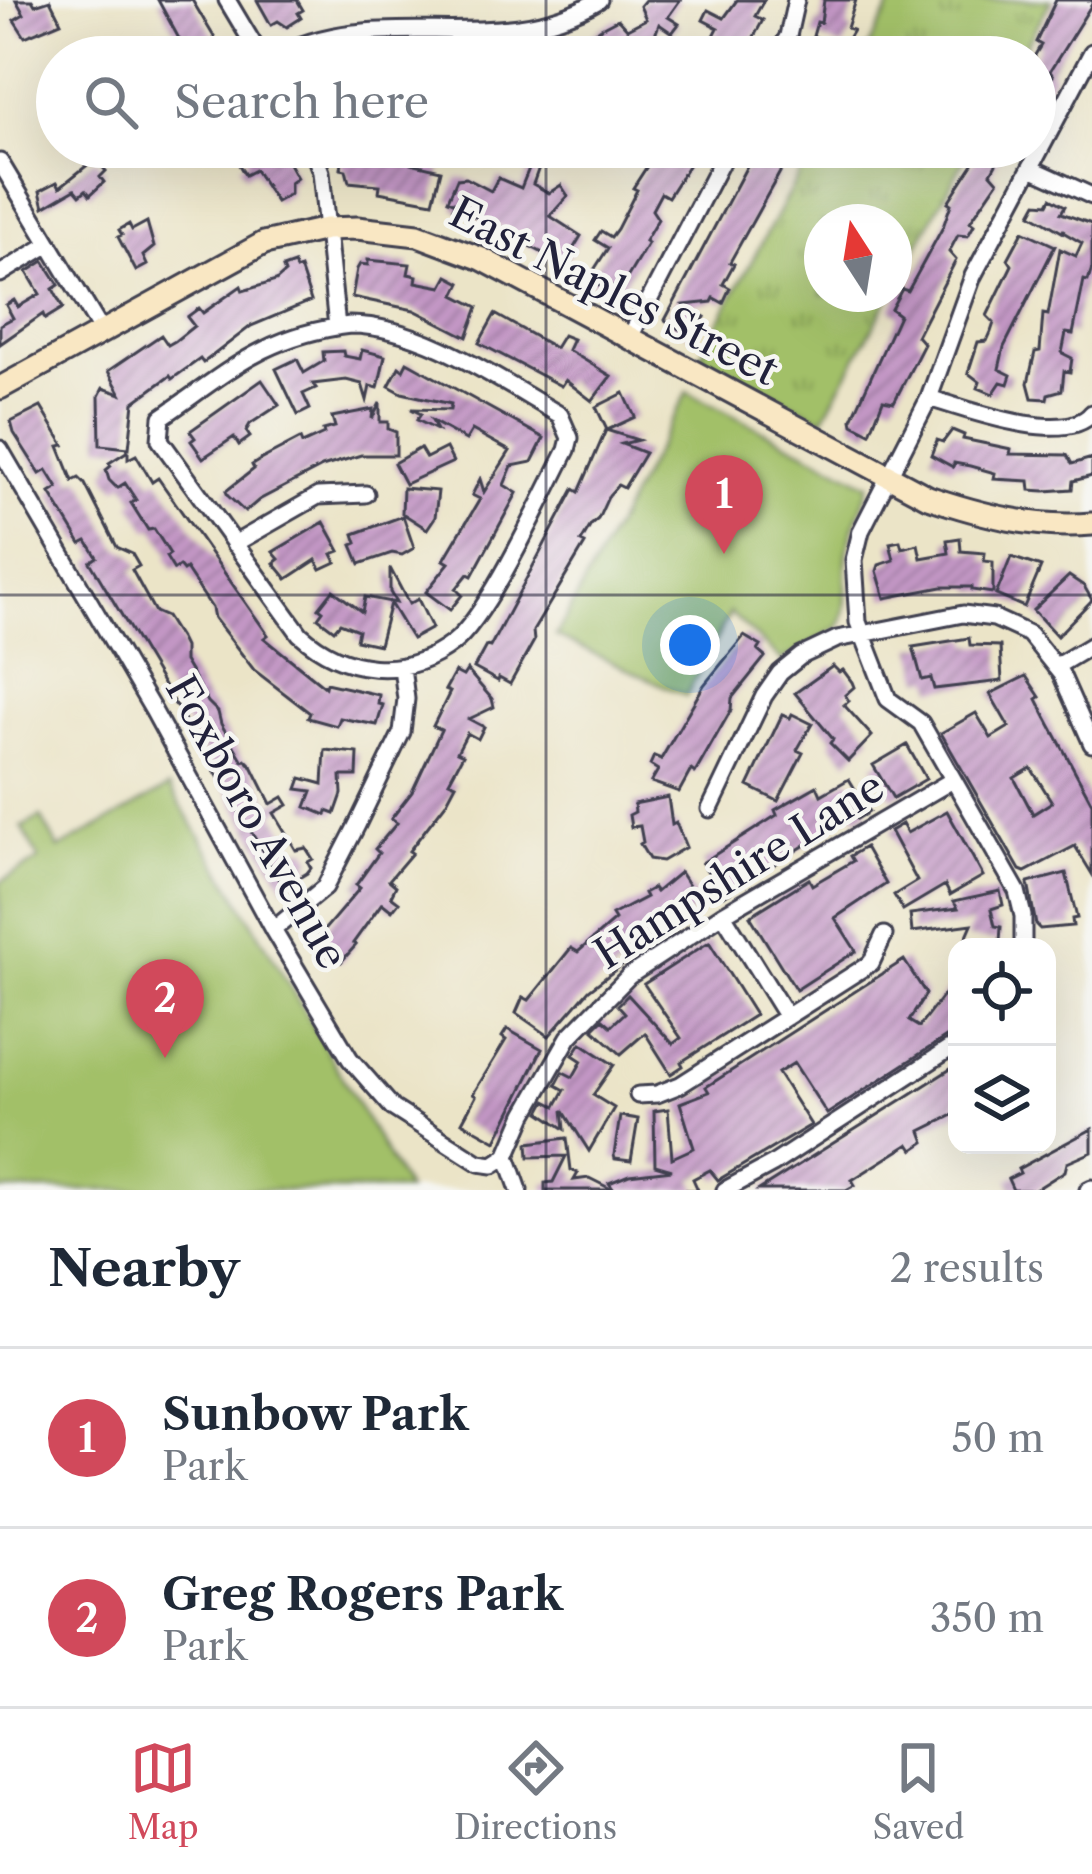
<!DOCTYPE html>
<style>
body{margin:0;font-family:"Libre Caslon Text",serif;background:#f6f6f7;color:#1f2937}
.controls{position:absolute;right:36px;bottom:36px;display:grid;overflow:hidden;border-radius:24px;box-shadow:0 12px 48px #0002}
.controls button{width:108px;height:108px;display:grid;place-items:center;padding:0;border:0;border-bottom:3px solid #e0e1e3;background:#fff;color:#1f2937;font:60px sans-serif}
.compass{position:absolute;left:804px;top:204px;width:108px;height:108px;border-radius:50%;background:#fff;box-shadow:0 12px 48px #0002;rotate:348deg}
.you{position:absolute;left:690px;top:645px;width:42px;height:42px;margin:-30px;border:9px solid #fff;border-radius:50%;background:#1a73e8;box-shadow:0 0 0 18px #1a73e833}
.badge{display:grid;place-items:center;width:78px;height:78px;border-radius:50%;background:#d1495b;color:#fff;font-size:39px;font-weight:700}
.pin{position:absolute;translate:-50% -99px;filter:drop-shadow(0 3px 6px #0008)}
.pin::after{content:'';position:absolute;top:63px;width:42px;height:36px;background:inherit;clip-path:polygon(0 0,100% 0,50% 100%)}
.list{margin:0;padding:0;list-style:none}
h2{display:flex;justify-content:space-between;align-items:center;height:156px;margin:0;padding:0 48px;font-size:51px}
h2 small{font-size:39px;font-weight:400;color:#747a83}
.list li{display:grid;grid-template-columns:78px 1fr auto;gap:36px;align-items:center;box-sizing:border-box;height:180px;padding:0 48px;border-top:3px solid #e0e1e3}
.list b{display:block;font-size:45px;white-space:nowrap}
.list p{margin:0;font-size:39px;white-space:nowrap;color:#747a83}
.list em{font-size:39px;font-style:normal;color:#747a83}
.icon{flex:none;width:66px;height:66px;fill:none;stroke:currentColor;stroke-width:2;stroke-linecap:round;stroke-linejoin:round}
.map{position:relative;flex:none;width:1092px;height:1190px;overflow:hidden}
.search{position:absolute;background:#fff;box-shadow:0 12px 48px #0002;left:36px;right:36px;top:36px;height:132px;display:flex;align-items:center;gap:30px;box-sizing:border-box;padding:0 42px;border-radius:66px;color:#747a83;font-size:45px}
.sheet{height:516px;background:#fff}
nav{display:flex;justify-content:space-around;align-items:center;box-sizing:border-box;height:168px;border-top:3px solid #e0e1e3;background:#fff;font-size:33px;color:#747a83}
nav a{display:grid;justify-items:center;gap:6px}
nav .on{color:#d1495b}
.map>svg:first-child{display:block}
</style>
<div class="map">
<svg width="1092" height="1190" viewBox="0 0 1092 1190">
<defs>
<pattern id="grass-tufts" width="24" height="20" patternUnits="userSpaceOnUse" patternTransform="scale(3)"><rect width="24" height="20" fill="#a2c067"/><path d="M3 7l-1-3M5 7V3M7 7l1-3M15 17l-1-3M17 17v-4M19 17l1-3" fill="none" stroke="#849c56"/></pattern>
<pattern id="building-hatch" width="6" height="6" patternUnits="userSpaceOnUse" patternTransform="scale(3)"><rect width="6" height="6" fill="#c397c5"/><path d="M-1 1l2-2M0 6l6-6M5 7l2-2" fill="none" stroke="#9e7ba1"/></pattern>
</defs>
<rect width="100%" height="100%" fill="#f6f6f2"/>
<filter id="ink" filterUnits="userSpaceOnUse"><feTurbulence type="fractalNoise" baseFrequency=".00833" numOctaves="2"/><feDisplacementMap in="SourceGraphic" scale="24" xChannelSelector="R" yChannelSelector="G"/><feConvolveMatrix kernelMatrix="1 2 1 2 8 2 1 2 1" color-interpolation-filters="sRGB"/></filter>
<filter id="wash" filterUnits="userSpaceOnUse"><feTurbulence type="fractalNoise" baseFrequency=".004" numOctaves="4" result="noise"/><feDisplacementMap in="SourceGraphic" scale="48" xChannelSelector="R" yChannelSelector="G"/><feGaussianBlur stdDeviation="2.7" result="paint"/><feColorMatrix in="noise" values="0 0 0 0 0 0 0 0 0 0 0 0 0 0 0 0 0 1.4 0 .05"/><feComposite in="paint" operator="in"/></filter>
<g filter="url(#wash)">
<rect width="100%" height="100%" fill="#ebe4c7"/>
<!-- grass -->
<path fill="url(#grass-tufts)" stroke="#627151" stroke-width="3" d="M894 0H1051L1020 57H863Z
M814 147H971L894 289V222H822V294H891L823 419 700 356Z"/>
<!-- park -->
<path fill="#a2c067" stroke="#627151" stroke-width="3" d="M687 392 869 484C865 504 855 520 850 539 841 567 852 599 840 626L782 661 730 613 686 696 556 636Z
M169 787C254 918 328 1055 407 1190H0V882L39 860 22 827 41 817 59 849Z"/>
<g id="blocks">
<!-- building -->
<path fill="url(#building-hatch)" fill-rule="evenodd" d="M16 0H32L35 5 50 0 61 22 25 37 14 20 24 14Z
M158 0H192L226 57H194L186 43 183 46Z
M257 0H297L303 10 298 13 301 18 287 27 278 21 271 25Z
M645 0H680L668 17 679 24 672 33 659 24 653 41 629 33 641 57H583L576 46 601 28 618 19 627 29 646 19 640 6Z
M737 0H764L755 16 763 20 743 57H703L718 28 703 20 708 10 724 18Z
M824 0H856L847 28 853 30 843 47 813 36 817 22 821 23Z
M1056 0H1092V4L1050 71 1053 76 1046 89 1035 84V55L1041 45 1036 42Z
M244 147H280L297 178 290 183V194L276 202 255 170 245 175 239 165 248 161Z
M634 147H700L668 197 661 193 652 210 658 219 645 241 648 243 621 288 607 285 606 289 591 282 592 273 608 248 595 240 601 231 611 237 617 229 637 190 633 188 653 157Z
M757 147H794L730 262 734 264 723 284 730 288 723 303 714 298 712 302 684 305 705 317 692 337 665 320Z
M984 147H1005L991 173 998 181 970 222 974 225 968 236 958 235 949 252 956 260 917 336 924 344 894 402 883 400 870 433 853 424 852 419 899 315 891 309 902 289 908 291 943 227 951 204 948 202Z
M351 150 388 160 397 159 398 153 408 155 406 162 441 170 433 202 379 192 380 185 349 182 346 170 341 169 343 153Z
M534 156 542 159 533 184 549 193 561 185 568 196 550 216 581 236 564 264 514 238 516 233 453 208 456 203 448 200 457 179 466 178 491 191 498 178 521 188Z
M95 159 106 171 100 177 104 182 90 195 86 190 80 195 75 189 44 207 40 191 57 182 60 187Z
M1051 198 1065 206 1061 213 1092 224V268L1088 281 1084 280 1073 334 1066 333 1062 353 1072 358 1070 372 1064 371 1062 390 1048 394 1047 399 1032 398 1028 383 1035 352 1040 351 1043 314 1048 315 1060 249 1076 256 1082 243 1063 232 1064 229 1062 232 1031 214 1037 203 1048 204Z
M147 222 154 247 143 256 147 265 136 271 118 237 122 235 119 230 129 224 132 230Z
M1023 231 1055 246 1004 347 999 369 1011 375 1008 384 1001 382 993 394 978 388 980 382 968 373 978 342 987 341 991 332 994 323 987 316 1012 265 1008 259Z
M368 260 410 264 408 274 417 276 416 282 442 287 448 276 461 283 455 295 478 307 467 337 414 310 352 297 357 269 360 264 368 265Z
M44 261 59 285 53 289 63 308 45 319 43 314 0 344V325L13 318 6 305 14 300 18 307 40 294 27 272Z
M294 264 296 270 300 268 311 301 251 326 203 363 200 359 172 379 170 376 134 402 129 448 100 445 99 396 103 388 121 394 108 371 161 335 168 345 175 341 194 326 187 317 199 308 203 313 241 286 243 291 276 281 285 273 283 268Z
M495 314 555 348 563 335 573 339 568 350 611 376 592 401 565 380 561 386 479 343Z
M362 350 385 356 378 388 370 386 367 400 362 384 346 380 313 384 316 388 303 394 310 409 298 415 276 369 297 359 304 373 324 361 323 352 343 351 344 356 360 359Z
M407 362 544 438 532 462 512 466 504 485 517 493 472 576 468 574 456 589 462 595 450 610 426 592 449 563 444 560 448 553 480 499 472 495 480 479 484 492 510 451 472 430 466 440 432 421 437 430 417 420 421 414 411 409 450 410 451 404 402 393 389 386 399 367 403 370Z
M262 380 279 405 250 424 246 431 250 437 239 445 234 437 203 458 191 441 195 438 190 431Z
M624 393 635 417 607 430 596 407Z
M380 403V422H388V429L396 432V455H361L322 467 259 500 245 512 228 496 226 491 254 469 252 465 260 460 300 439 302 444 324 434 323 430 335 427 332 417 373 409 372 419Z
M41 407 64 445 59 446 73 481 79 478 85 484 117 547 132 554 139 566 132 570 155 612 166 617 180 639 184 647V661L208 702 218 712 221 724 243 761 246 760 252 766 271 804 283 797 288 805 274 813 296 850 306 848 313 859 308 862 311 868 307 873 284 887 90 562 97 557 87 541 81 544 50 493 58 488 47 470 40 474 14 433 11 422Z
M606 430 638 440 622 444 645 453 624 488 618 485 609 495 598 519 591 525 581 542 585 544 533 631 534 641 510 684 499 678 498 681 474 668 486 646 490 647 574 489 579 492Z
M952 430 964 435 963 439 1011 449 1010 454 1067 455 1072 464 1092 458V476L1073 481 1072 489 1045 491 1030 490 1029 481 994 479 995 473 970 466 954 463 953 467 931 455 937 440 943 442Z
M420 448 426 458 446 448 453 462 405 484 394 463Z
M128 451V459L136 455 152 482 158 478 268 635 264 638 325 687 326 683 379 695 378 704 383 705 377 725 340 718 337 726 308 718 310 713 254 670 214 618 212 608 186 569 183 571 179 566 174 570 166 557 170 554 154 529 148 530 131 503 136 500 125 483 117 488 109 480 106 470 111 466 109 463Z
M403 488 438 491 435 517 427 529 402 513Z
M403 516 414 548 402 555 392 553 360 564 352 545 357 543 354 534Z
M324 522 340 551 332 554 336 562 321 569 316 560 287 579 274 563 279 559 273 552Z
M960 538 961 551 985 553 984 561 993 562V593L972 590V587H942L885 598 877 571 879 565 894 560 890 543 900 541 902 548 918 544 921 558 949 553 947 540Z
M1011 557 1041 567 1024 607 996 595Z
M390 568 409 604 418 599 432 628 412 639 390 603 379 645 356 640 358 630 340 623 334 630 318 618 323 611 319 608 333 590 362 612 365 597 396 603 390 592Z
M1069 576 1084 586 1092 600 1057 636 1033 610Z
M744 636 761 646 758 651 765 657 732 698 731 710 695 773 691 770 679 792 651 782 658 770 650 765 654 756 661 759 704 685Z
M969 638 970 645 1000 646 1002 681 934 689 931 678 922 680 913 647Z
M833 666 839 672 843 670 852 682 854 687 845 695 849 701 844 705 872 736 848 761 830 743 833 739 795 693Z
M467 670 492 699 494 707 469 719 484 727 478 739 467 733 457 752 463 755 449 781 456 784 446 803 409 851 412 853 389 880 396 886 391 896 399 902 392 911 382 903 353 943 356 945 341 962 335 960 313 943 360 888 356 885 379 853 375 849 397 823 391 819 412 792 441 730 433 726 450 692 445 690 455 672 463 676Z
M1026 676 1040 697 1037 699 1045 715 1092 803V874L1075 846 1025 872 1020 870 941 733 976 713 991 738 1009 727 990 694ZM1031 768 1052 802 1033 814 1014 778Z
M792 714 812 724 797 750 803 753 778 801 748 786 782 715 790 718Z
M907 745 926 779 893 798 873 765Z
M325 750 358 753 357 776H341L342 794 335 814 327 811 326 815 306 807 312 791 297 789 301 778 323 784Z
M849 779 869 812 857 819 851 809 834 820 837 825 724 896 702 863 777 815 775 810 817 786 821 795Z
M668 797 672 825 676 823 686 847 662 861 649 859 640 844 643 842 640 826 631 827 629 815 635 812 634 804Z
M947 811 983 876 950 895 945 885 903 910 894 895 917 881 890 831 902 824 907 833Z
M865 847 886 884 835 918 856 951 796 990 750 916 809 879 812 885 853 861 850 856Z
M680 872 702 906 622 955 627 961 589 990 549 1036 516 1013 523 997 529 1000 571 948 578 952 615 920 612 915 646 897 644 893 653 888 656 892Z
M1066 873 1077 918 1072 919 1073 926 1040 929 1036 925 1028 883Z
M1000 891 1003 905 991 909 995 926 1001 927 1000 942 966 938 972 924 912 932 910 914 958 908 954 901Z
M709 942 755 1015 681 1062 683 1066 671 1074 645 1033 621 1054 593 1029 603 1019 611 1026 625 1013 618 1005 628 995 673 1044 681 1038 644 984Z
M904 960 926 994 909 1021 919 1027 957 977V1030L827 1114 794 1063 778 1073 811 1125 718 1180 710 1170 693 1179 698 1190H614L609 1183 629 1175 672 1170 655 1165 654 1111 668 1109 672 1158 694 1148 680 1103 709 1092 706 1087Z
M507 1029 542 1049 496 1141 462 1122 476 1096 473 1094 506 1040 502 1037Z
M581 1043 614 1065 593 1095 614 1108 589 1151 563 1110 565 1129 540 1112 546 1101 556 1106 565 1090 556 1085 563 1072 573 1077 582 1061 573 1055Z
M957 1065V1113L921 1131 925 1142 913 1150 909 1144 852 1180 855 1185 846 1190H759Z
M620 1116 638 1119 631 1161 615 1159 614 1155Z
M1092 1129V1152L1067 1163 1065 1171 1035 1190H1013L1008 1179 1020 1173 1018 1169Z
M567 1138 571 1170 578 1173 574 1180 589 1178 613 1190H545V1183L553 1182 566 1156 529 1157 528 1143Z"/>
</g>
</g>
<g filter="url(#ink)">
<use href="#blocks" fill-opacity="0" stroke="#403f50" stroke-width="3"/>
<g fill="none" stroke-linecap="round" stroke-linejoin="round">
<!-- street casing -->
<g stroke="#403f50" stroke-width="21">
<path id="street" d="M227 0 261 57
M275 57C381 0 495 62 599 0
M777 57 788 36 796 0
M312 147 321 172 337 327
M0 162 102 332
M1033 169 1092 196
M0 274 49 244
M350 325C421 325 499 380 560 415L570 438 567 450C543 496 489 615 453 643 404 681 343 673 300 634L160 440 162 417C229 371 266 335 350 325Z
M630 337 729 147
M929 398C965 409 1066 446 1092 413
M0 449 153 710 273 930 350 1059 393 1108 479 1163 493 1165 507 1156
M234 544 318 496 366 494
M1055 667 1092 645
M710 809 764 696 780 673 801 656 837 639 963 614 994 618 1029 634 1061 674 1092 744
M723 914 787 1017
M273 930 325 887 357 825 402 732 406 699 402 667
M1023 947V916L1017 891 921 723 888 699 858 622 854 560 861 531 929 398 973 276 1092 52
M638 1095 657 1094 680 1085 871 963 884 935
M507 1156 525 1114 569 1037 629 976 723 914 951 781
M507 1156 519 1190
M725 1190 773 1164 957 1044
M1088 1190 1092 1188"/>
</g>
<!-- secondary casing -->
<g stroke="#403f50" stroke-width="27">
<path id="secondary" d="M0 388 264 243 326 229 357 228 418 235 482 259 928 497C982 515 1035 529 1092 524"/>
</g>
<!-- street -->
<use href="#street" stroke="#fff" stroke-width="15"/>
<!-- secondary -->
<use href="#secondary" stroke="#f9e7c3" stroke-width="21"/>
</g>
</g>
<!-- grid -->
<path fill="none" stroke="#22223b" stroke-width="3" stroke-opacity="0.55" d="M546 0V57M546 147V1190M0 595H1092"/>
<g text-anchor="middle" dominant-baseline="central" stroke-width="9" stroke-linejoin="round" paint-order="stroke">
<!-- street labels -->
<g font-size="42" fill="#22223b" stroke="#f6f6f2">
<text transform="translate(614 291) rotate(27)">East Naples Street</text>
<text transform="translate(257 822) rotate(61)">Foxboro Avenue</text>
<text transform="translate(739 870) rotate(-32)">Hampshire Lane</text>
</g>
</g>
</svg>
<div class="controls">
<button><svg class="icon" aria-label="locate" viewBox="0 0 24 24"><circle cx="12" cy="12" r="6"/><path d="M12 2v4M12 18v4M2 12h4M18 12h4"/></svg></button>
<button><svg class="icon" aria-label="layers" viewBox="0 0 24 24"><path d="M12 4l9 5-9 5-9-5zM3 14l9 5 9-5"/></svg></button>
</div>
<svg class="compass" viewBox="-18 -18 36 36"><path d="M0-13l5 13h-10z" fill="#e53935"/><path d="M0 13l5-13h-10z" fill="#747a83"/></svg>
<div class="you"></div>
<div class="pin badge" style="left:724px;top:554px">1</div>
<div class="pin badge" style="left:165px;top:1058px">2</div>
<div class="search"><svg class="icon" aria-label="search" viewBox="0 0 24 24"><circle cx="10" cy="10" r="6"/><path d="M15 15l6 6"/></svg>Search here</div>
</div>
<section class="sheet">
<h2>Nearby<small>2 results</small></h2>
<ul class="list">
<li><span class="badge">1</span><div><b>Sunbow Park</b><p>Park</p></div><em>50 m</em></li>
<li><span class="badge">2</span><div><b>Greg Rogers Park</b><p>Park</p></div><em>350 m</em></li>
</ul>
</section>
<nav>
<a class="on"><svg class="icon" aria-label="map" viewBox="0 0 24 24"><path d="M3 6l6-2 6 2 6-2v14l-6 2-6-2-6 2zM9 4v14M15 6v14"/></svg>Map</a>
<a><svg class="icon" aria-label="directions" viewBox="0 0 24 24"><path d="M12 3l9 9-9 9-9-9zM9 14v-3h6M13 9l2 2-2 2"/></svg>Directions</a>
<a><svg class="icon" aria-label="saved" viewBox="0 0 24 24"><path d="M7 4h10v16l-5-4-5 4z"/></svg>Saved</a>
</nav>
